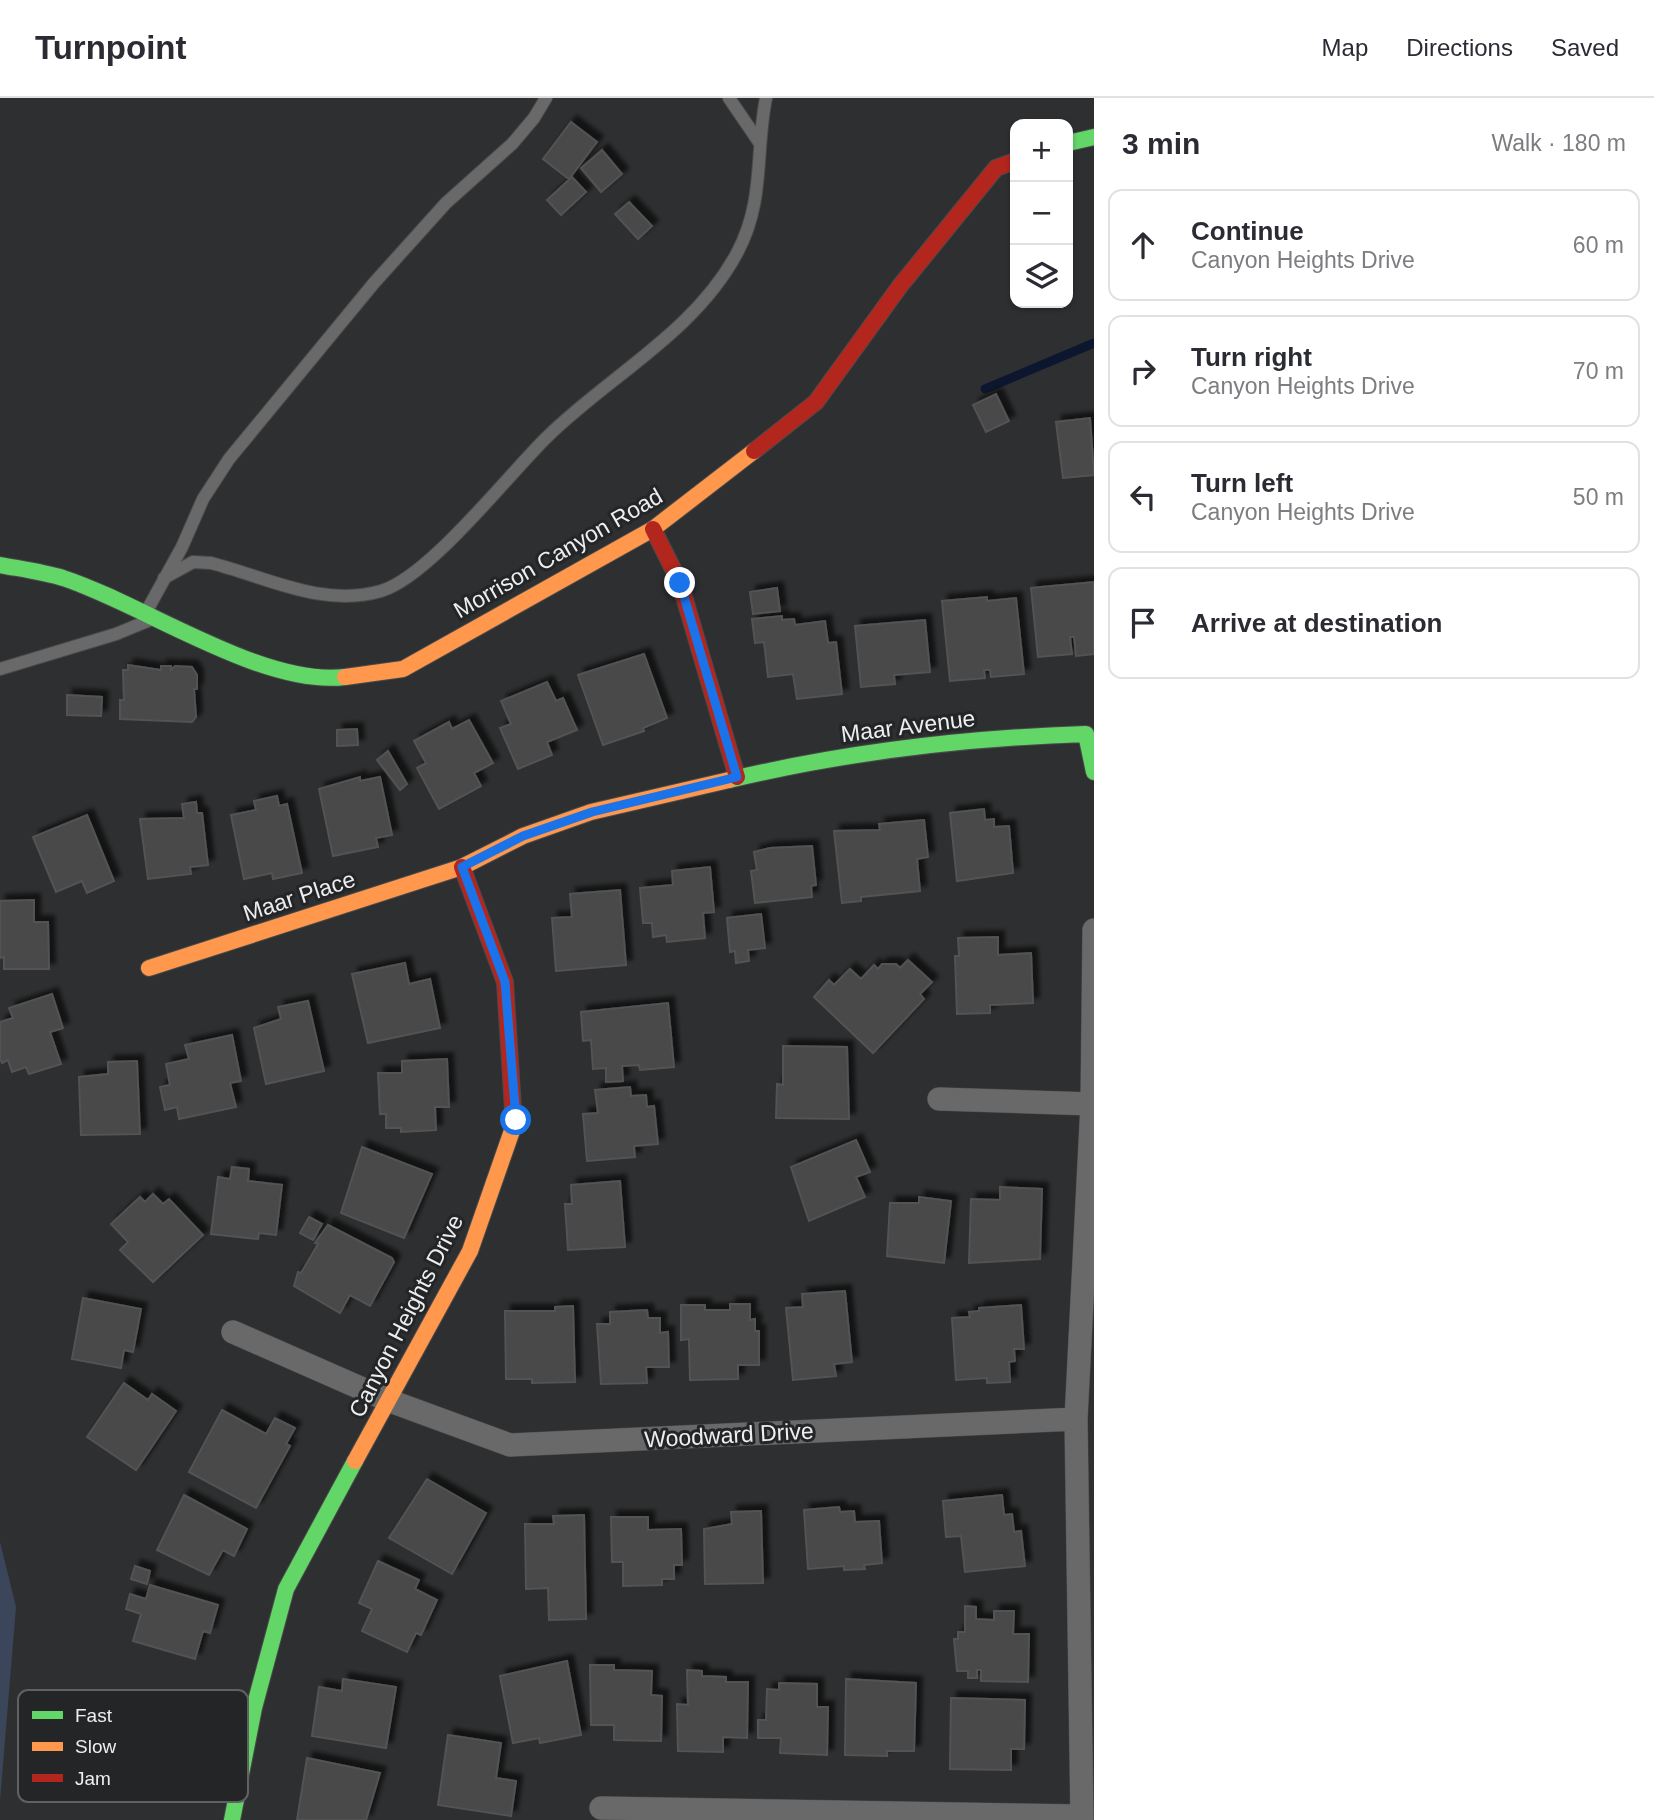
<!DOCTYPE html>
<meta charset="utf-8">
<style>
body{margin:0;font-family:Helvetica,sans-serif;background:#f2f2f3;color:#2b2b33}
.controls{position:absolute;right:21px;top:21px;display:grid;overflow:hidden;border-radius:14px;box-shadow:0 2px 5px #0004}
.controls button{width:63px;height:63px;display:grid;place-items:center;padding:0;border:0;border-bottom:2px solid #e1e1e2;background:#fff;color:#2b2b33;font:35px sans-serif}
.stop{position:absolute;width:21px;height:21px;margin:-16px;border:5px solid #1a73e8;border-radius:50%;background:#fff}
.stop.end{background:#1a73e8;border-color:#fff;box-shadow:0 2px 7px #0008}
.list{margin:0;padding:0;list-style:none}
h2{display:flex;justify-content:space-between;align-items:center;height:91px;margin:0;padding:0 28px;font-size:30px}
h2 small{font-size:23px;font-weight:400;color:#7c7c81}
.list li{display:grid;grid-template-columns:46px 1fr auto;gap:21px;align-items:center;box-sizing:border-box;height:112px;margin:0 14px 14px;padding:0 14px;border:2px solid #e1e1e2;border-radius:14px}
.list b{display:block;font-size:26px;white-space:nowrap}
.list p{margin:0;font-size:23px;white-space:nowrap;color:#7c7c81}
.list em{font-size:23px;font-style:normal;color:#7c7c81}
.icon{flex:none;width:38px;height:38px;fill:none;stroke:currentColor;stroke-width:2;stroke-linecap:round;stroke-linejoin:round}
.map{position:relative;flex:none;width:1094px;height:1722px;overflow:hidden}
header{display:flex;align-items:center;gap:42px;box-sizing:border-box;height:98px;padding:0 35px;background:#fff;border-bottom:2px solid #e1e1e2}
header strong{font-size:33px}
nav{display:flex;gap:38px;margin-inline-start:auto;font-size:24px}
main{display:flex}
aside{flex:1;background:#fff}
.map>svg:first-child{display:block}
</style>
<header>
<strong>Turnpoint</strong>
<nav><a>Map</a><a>Directions</a><a>Saved</a></nav>
</header>
<main>
<div class="map">
<svg width="1094" height="1722" viewBox="0 0 1094 1722">
<defs>
<filter id="shadow"><feDropShadow dx="6" dy="-6" stdDeviation="2" flood-color="#0009"/></filter>
</defs>
<rect width="100%" height="100%" fill="#2e2f30"/>
<!-- green -->
<path fill="#3c465a" d="M0 1444 16 1509 0 1703Z"/>
<g fill="none" stroke-linecap="round" stroke-linejoin="round">
<!-- stream -->
<path stroke="#0c172f" stroke-width="9" d="M985 291 1094 245"/>
</g>
<!-- building -->
<path fill="#48494a" stroke="#535354" stroke-width="2" filter="url(#shadow)" d="M571 24 597 44 569 81 543 61Z
M602 52 622 76 601 94 581 70Z
M572 79 586 94 561 117 547 102Z
M629 104 652 128 638 141 615 116Z
M996 296 1009 323 986 334 973 307Z
M1090 320 1094 377 1063 380 1056 324Z
M1094 484V556L1076 558 1074 539H1070L1072 556 1038 559 1031 490Z
M777 490 780 513 753 516 750 494Z
M987 499V503L1016 500 1024 576 991 579 990 572H984L985 580 950 583 942 503Z
M782 518V522L794 521 795 527 825 523 828 545 836 544 842 596 797 601 793 576 768 579 764 544 755 545 752 521Z
M925 522 930 574 894 577 895 586 861 589 855 528Z
M644 556 667 620 643 630 644 633 603 647 578 577Z
M128 567 161 572V568H171V572L175 568 192 569 197 577V591H194L196 619 192 624 120 621V602H124L123 572H128Z
M547 584 556 603 563 600 577 632 547 644 552 657 518 671 500 630 511 626 501 603Z
M67 597 102 599 101 618 67 617Z
M469 622 493 665 474 675 481 688 439 711 417 670 426 665 414 643 449 624 452 631Z
M357 631 358 647 337 648V632Z
M388 653 407 686 400 692 377 662Z
M360 679V683L380 679 392 737 376 740 378 749 333 758 319 691Z
M277 698 279 708 287 706 302 775 273 781 272 775 244 781 231 717 256 712 254 703Z
M196 704 197 715H202L208 767 190 769 191 776 148 781 140 721 184 720 182 706Z
M984 711 985 722 994 721V729L1009 728 1013 775 957 783 950 715Z
M87 717 114 783 87 795 82 783 56 794 33 739Z
M924 722 928 759 917 761 920 793 861 799V803L842 805 834 733 880 732 879 726Z
M812 748 816 787 811 788 812 799 755 805 751 773 757 772 754 754 770 750Z
M710 769 714 814 703 815 705 840 667 844 666 837 653 839 652 825H643L640 790 673 787 672 773Z
M620 792 626 867 556 873 552 820 572 819 570 796Z
M34 802V824H48L49 871H4V859L0 860V803Z
M761 816 765 850 748 852 749 863 736 865 735 853 730 854 727 820Z
M998 839V857L1031 855 1033 905 990 907V915L957 916 955 858H959L958 840Z
M908 862 932 884 920 896 924 901 873 955 814 899 829 882 834 887 850 871 861 881 874 867 878 871 882 866H896L900 870Z
M405 865 409 886 430 881 440 930 368 945 352 876Z
M52 896 63 930 50 934 61 966 29 976 26 969 12 974 8 962 2 965 0 960V924L13 920 9 910Z
M308 903 324 973 266 986 254 930 281 921 278 909Z
M668 905 674 969 640 972 639 967 622 968 623 983 606 984V970L593 971 591 942 583 943 581 914Z
M232 937 241 983 230 985 236 1009 179 1021 177 1009 165 1012 160 989 170 987 166 966 189 961 185 947Z
M783 948 847 949 849 1021 776 1020 777 986 783 987Z
M447 961 449 1009H435L436 1032 401 1034V1030H386V1016H380L378 975H402V963Z
M137 963 140 1036 81 1037 79 979 108 976V964Z
M630 989 631 998 646 997 647 1009 654 1008 658 1046 634 1048 635 1059 587 1063 583 1016 598 1015 595 992Z
M856 1042 870 1074 856 1079 865 1099 809 1123 791 1069Z
M362 1049 432 1076 404 1140 341 1115Z
M232 1069 249 1071 248 1083 282 1087 276 1137 259 1135 258 1141 211 1136 218 1079 230 1081Z
M620 1083 625 1149 568 1152 565 1106H572L571 1087Z
M1000 1089 1042 1091 1040 1161 969 1165 971 1101 1000 1102Z
M153 1096 163 1106 169 1101 203 1137 153 1184 120 1152 128 1144 111 1126 140 1099 145 1104Z
M919 1099 951 1103 944 1165 887 1158 890 1105H919Z
M309 1119 322 1126 313 1142 300 1135Z
M328 1127 392 1160 394 1164 370 1208 350 1197 340 1215 294 1188 298 1174 301 1175 318 1146 315 1145Z
M845 1193 852 1264 834 1266 836 1278 793 1282 786 1210 803 1209 802 1196Z
M83 1200 141 1211 133 1254 124 1252 121 1270 72 1261Z
M730 1206H750V1222L755 1221V1233H759V1267H738V1281L690 1282 689 1241 681 1242V1207H705V1212H730Z
M1021 1207 1024 1251H1014L1015 1263 1009 1264 1010 1284 987 1285V1280L956 1282 952 1220 970 1219 969 1214 979 1213V1210Z
M573 1208 575 1284 532 1285V1281H506L505 1213H555V1209Z
M647 1212 648 1220H660V1235L668 1234 669 1269H646L647 1285 601 1286 597 1226H610V1214Z
M124 1285 148 1302 152 1296 176 1313 136 1372 87 1339Z
M222 1312 266 1336 275 1320 295 1330 286 1346 290 1348 256 1410 189 1374Z
M427 1381 486 1415 452 1476 389 1440Z
M184 1397 247 1431 234 1458 223 1452 209 1477 157 1452Z
M1002 1397 1004 1417 1012 1416 1014 1434 1021 1433 1025 1468 965 1474 961 1438 946 1439 943 1403Z
M839 1409 840 1414 854 1413 855 1424 879 1423 882 1465 864 1467 865 1471 844 1472V1468L808 1471 804 1412Z
M761 1413 763 1485 705 1486 704 1431 732 1426 731 1414Z
M584 1417 586 1521 549 1522 548 1490 526 1491 525 1426H554L553 1418Z
M611 1419H648V1432L681 1431 682 1467H674V1481H662V1487L623 1488V1464H612Z
M378 1463 419 1482 415 1491 437 1502 421 1537 416 1535 407 1554 362 1533 372 1511 359 1505Z
M135 1468 150 1473 147 1486 131 1481Z
M150 1487 218 1507 210 1535 203 1533 195 1561 133 1543 141 1516 126 1511 130 1496 146 1501Z
M965 1508 976 1509V1521L994 1522V1513H1014L1013 1536H1029L1028 1584 981 1583V1572H977V1580H968V1573H957L954 1541H958V1534H965Z
M567 1563 581 1637 540 1645 539 1640 513 1645 500 1578Z
M590 1567H614V1572L652 1573 651 1597 662 1598 661 1643 614 1642V1627H591Z
M687 1572 702 1573V1578L726 1579V1584H748L747 1640 723 1639V1654L678 1653 677 1606 688 1607Z
M343 1581 396 1589 386 1650 312 1638 319 1589 342 1593Z
M846 1581 916 1585 914 1653H887V1658L845 1657Z
M779 1585 817 1586V1609H828L827 1657 780 1655 781 1640H758V1622H766L767 1591 779 1592Z
M951 1600 1025 1602 1024 1651H1011V1672L950 1671Z
M448 1637 501 1645 496 1680 516 1683 511 1718 438 1707Z
M307 1660 380 1675 366 1722H297Z"/>
<g fill="none" stroke-linecap="round" stroke-linejoin="round">
<!-- lane casing -->
<g stroke="#494a4b" stroke-width="14">
<path id="lane" d="M729 0 759 44
M164 480 193 464 211 465C266 479 323 510 381 493 429 479 508 377 547 339 609 278 695 234 737 155 765 103 755 55 766 0
M145 516 182 449 203 401 229 361 374 185 446 105 512 46 534 20 546 0
M0 571 116 536 150 522"/>
</g>
<!-- street casing -->
<g stroke="#494a4b" stroke-width="24">
<path id="street" d="M939 1001 1092 1006
M233 1234 390 1303 510 1347 1076 1321
M601 1710 1082 1718
M1082 1722 1076 1321 1092 1006 1094 832"/>
</g>
<!-- fast casing -->
<g stroke="#494a4b" stroke-width="18">
<path id="fast" d="M1068 45 1094 39
M0 467C21 471 43 474 63 480 143 506 262 589 345 579
M729 682C846 654 965 640 1086 636L1094 674
M232 1722 254 1610 286 1491 355 1363"/>
</g>
<!-- slow casing -->
<g stroke="#494a4b" stroke-width="18">
<path id="slow" d="M345 579 403 571 653 431 754 353
M149 870 462 769 523 738 591 714 729 682
M355 1363 470 1153 514 1027"/>
</g>
<!-- jam casing -->
<g stroke="#494a4b" stroke-width="18">
<path id="jam" d="M754 353 816 304 900 188 996 70 1015 63
M653 431 680 485 737 679
M462 769 505 884 514 1027"/>
</g>
<!-- lane -->
<use href="#lane" stroke="#696969" stroke-width="12"/>
<!-- street -->
<use href="#street" stroke="#696969" stroke-width="23"/>
<!-- fast -->
<use href="#fast" stroke="#63d668" stroke-width="16"/>
<!-- slow -->
<use href="#slow" stroke="#ff974d" stroke-width="16"/>
<!-- jam -->
<use href="#jam" stroke="#b3261e" stroke-width="16"/>
</g>
<g fill="none" stroke-linecap="round" stroke-linejoin="round">
<!-- route -->
<path stroke="#1a73e8" stroke-width="9" d="M516 1022 505 884 462 769 523 738 592 714 737 679 680 485"/>
</g>
<g text-anchor="middle" dominant-baseline="central" stroke-width="6" stroke-linejoin="round" paint-order="stroke">
<!-- street labels -->
<g font-size="23" fill="#edeef0" stroke="#232527">
<text transform="translate(558 455) rotate(-30)">Morrison Canyon Road</text>
<text transform="translate(908 628) rotate(-7)">Maar Avenue</text>
<text transform="translate(299 798) rotate(-18)">Maar Place</text>
<text transform="translate(406 1218) rotate(-63)">Canyon Heights Drive</text>
<text transform="translate(729 1337) rotate(-3)">Woodward Drive</text>
</g>
</g>
<!-- legend -->
<rect x="18" y="1592" width="230" height="112" rx="10" fill="#232527" stroke="#606163" stroke-width="2"/>
<rect x="32" y="1613" width="31" height="8" fill="#63d668"/>
<rect x="32" y="1644" width="31" height="9" fill="#ff974d"/>
<rect x="32" y="1676" width="31" height="8" fill="#b3261e"/>
<g font-size="19" fill="#edeef0">
<text x="75" y="1624">Fast</text>
<text x="75" y="1655">Slow</text>
<text x="75" y="1687">Jam</text>
</g>
</svg>
<div class="controls">
<button>+</button>
<button>−</button>
<button><svg class="icon" aria-label="layers" viewBox="0 0 24 24"><path d="M12 4l9 5-9 5-9-5zM3 14l9 5 9-5"/></svg></button>
</div>
<div class="stop" style="left:516px;top:1022px"></div>
<div class="stop end" style="left:680px;top:485px"></div>
</div>
<aside>
<h2>3 min<small>Walk · 180 m</small></h2>
<ul class="list">
<li><svg class="icon" aria-label="ahead" viewBox="0 0 24 24"><path d="M12 20V5M6 11l6-6 6 6"/></svg><div><b>Continue</b><p>Canyon Heights Drive</p></div><em>60 m</em></li>
<li><svg class="icon" aria-label="right" viewBox="0 0 24 24"><path d="M7 20v-9h11M14 6l5 5-5 5"/></svg><div><b>Turn right</b><p>Canyon Heights Drive</p></div><em>70 m</em></li>
<li><svg class="icon" aria-label="left" viewBox="0 0 24 24"><path d="M17 20v-9H6M10 6l-5 5 5 5"/></svg><div><b>Turn left</b><p>Canyon Heights Drive</p></div><em>50 m</em></li>
<li><svg class="icon" aria-label="arrive" viewBox="0 0 24 24"><path d="M6 21V4h12l-3 4 3 4H6"/></svg><div><b>Arrive at destination</b></div></li>
</ul>
</aside>
</main>
